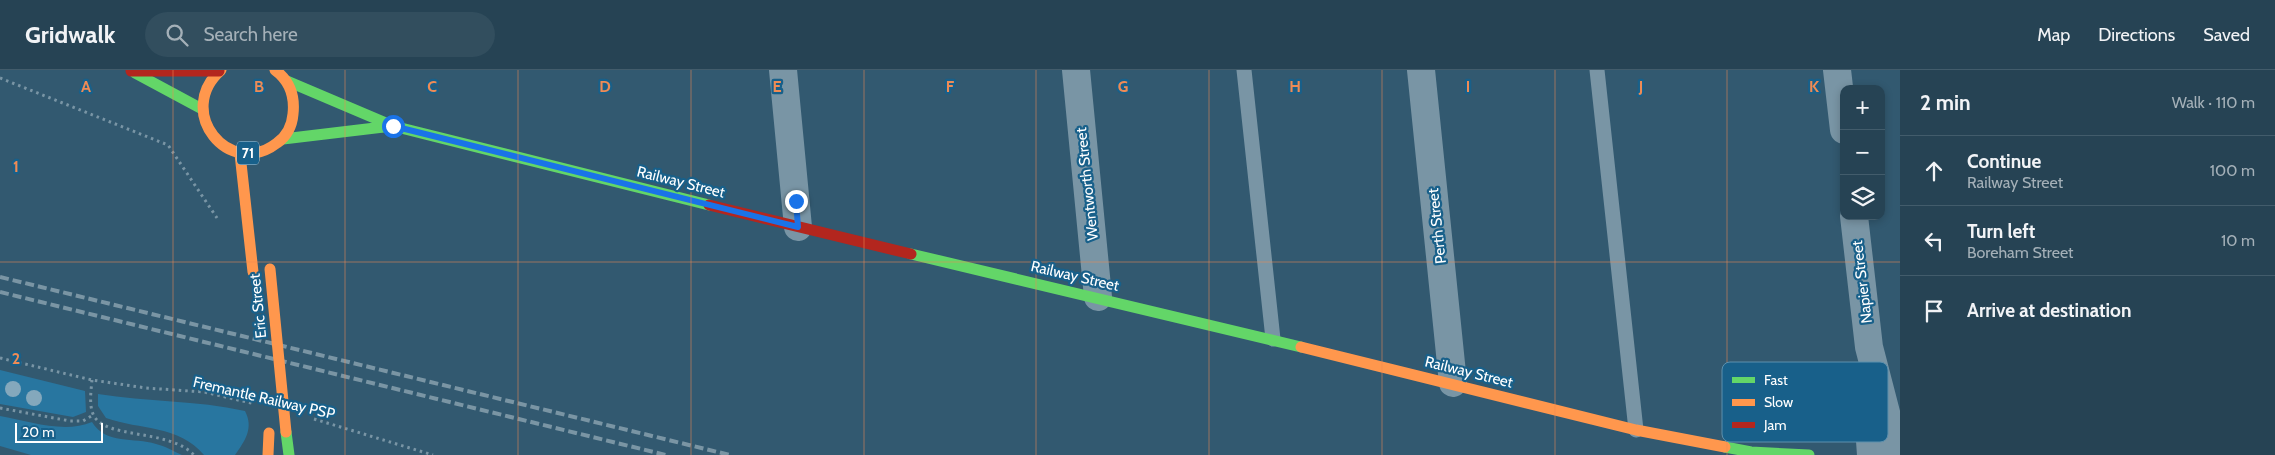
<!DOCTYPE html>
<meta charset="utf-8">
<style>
body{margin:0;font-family:Cabin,sans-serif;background:#324e5e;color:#f1f3f6}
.controls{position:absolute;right:15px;top:15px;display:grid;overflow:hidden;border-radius:10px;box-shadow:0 2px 8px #0003}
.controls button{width:45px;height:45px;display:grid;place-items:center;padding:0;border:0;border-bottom:1px solid #425c6b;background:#264354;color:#f1f3f6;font:25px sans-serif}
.scale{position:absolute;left:15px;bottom:12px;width:88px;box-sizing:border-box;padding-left:5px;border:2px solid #fff;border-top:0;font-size:14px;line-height:18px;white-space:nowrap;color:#fff;-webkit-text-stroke:4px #18608a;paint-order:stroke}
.stop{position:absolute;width:15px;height:15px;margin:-11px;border:4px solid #1a73e8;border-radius:50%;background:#fff}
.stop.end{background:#1a73e8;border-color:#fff;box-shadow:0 1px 5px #0008}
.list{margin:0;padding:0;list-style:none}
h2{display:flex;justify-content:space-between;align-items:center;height:65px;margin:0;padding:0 20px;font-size:21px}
h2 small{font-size:16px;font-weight:400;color:#a4b0b8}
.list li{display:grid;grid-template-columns:32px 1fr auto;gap:15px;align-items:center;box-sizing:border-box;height:70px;padding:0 20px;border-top:1px solid #425c6b}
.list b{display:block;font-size:19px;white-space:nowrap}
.list p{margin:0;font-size:16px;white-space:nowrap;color:#a4b0b8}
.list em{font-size:16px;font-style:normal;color:#a4b0b8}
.icon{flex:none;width:28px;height:28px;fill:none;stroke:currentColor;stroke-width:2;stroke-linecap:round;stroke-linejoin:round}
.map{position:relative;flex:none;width:1900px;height:385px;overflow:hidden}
header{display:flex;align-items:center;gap:30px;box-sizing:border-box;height:70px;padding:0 25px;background:#264354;border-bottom:1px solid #425c6b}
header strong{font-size:24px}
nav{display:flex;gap:28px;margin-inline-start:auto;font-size:18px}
.search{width:350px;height:45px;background:#324e5e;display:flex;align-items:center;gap:12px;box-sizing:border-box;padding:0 18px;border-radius:28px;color:#a4b0b8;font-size:19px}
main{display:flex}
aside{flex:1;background:#264354}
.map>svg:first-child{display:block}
</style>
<header>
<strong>Gridwalk</strong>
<div class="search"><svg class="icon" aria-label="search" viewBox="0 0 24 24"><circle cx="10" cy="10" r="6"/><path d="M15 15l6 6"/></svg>Search here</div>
<nav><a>Map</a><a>Directions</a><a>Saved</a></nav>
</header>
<main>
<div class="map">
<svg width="1900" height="385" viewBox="0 0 1900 385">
<rect width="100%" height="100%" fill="#325970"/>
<!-- green -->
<path fill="#2876a0" d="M0 300 85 321 86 342 73 347 0 334Z
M98 324C147 332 196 330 245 341 254 358 245 371 235 385H204C179 355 140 360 106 348L98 336Z
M0 346C29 351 64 364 92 352 106 375 134 367 156 374 165 376 173 381 182 385H31L0 376Z"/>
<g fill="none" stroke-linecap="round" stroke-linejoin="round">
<!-- path -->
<path stroke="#7995a5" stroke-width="3" stroke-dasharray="2.5 4" stroke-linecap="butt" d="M0 8 168 75 217 148
M0 288 92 310 146 318 204 322 255 334
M92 310C91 321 89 334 93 344 104 370 168 358 194 385
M0 338 70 351H83L93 345
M314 349 433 385"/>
<!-- lane -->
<path stroke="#7995a5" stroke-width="15" d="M1244 0 1273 269
M1597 0 1636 360"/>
<!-- street -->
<path stroke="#7995a5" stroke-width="28" d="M783 0 798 157
M1076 0 1098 227
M1421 0 1453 313
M1837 0 1844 60
M1854 146 1869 277 1897 385
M1869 316 1868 341 1871 385"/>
<!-- fast -->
<path stroke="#63d668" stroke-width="11" d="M135 3 202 39
M287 11 393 56 709 135
M283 69 392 56
M911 184 1301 277
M286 362 289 385
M1725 377 1751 382 1809 385"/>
<!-- slow -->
<path stroke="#ff974d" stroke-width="11" d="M221 0C174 41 229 110 277 73 287 66 292 56 293 44 295 26 290 11 275 0
M240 84 253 202
M1301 277 1636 360 1725 377
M268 385 269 363"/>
<!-- jam -->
<path stroke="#b3261e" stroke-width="11" d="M131 1H219
M709 135 911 184"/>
<!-- rail -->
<path stroke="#7a95a4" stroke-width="4" stroke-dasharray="9 4" stroke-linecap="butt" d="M0 207 730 385
M0 222 666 385"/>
<!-- slow-bridge -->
<path stroke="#ff974d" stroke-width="11" d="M270 199 286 362"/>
</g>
<!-- trees -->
<g fill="#84a8bc">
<circle cx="13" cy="319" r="8"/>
<circle cx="34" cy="328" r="8"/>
</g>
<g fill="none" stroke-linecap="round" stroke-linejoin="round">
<!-- route -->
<path stroke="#1a73e8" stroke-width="6" d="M393 56 798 157 796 131"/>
</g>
<!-- grid -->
<path fill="none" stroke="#ef8b55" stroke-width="1" stroke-opacity="0.55" d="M173 0V385M345 0V385M518 0V385M691 0V385M864 0V385M1036 0V385M1209 0V385M1382 0V385M1555 0V385M1727 0V385M0 192H1900"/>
<g text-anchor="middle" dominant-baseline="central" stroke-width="4.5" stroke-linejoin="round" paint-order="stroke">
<!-- shield labels -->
<rect fill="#18608a" stroke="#bacfdc" stroke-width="1" x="237" y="71.5" width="22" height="23" rx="4"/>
<g font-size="14" font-weight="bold" fill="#fff">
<text x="248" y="83">71</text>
</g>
<!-- street labels -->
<g font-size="15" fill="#fff" stroke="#18608a">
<text transform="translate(681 112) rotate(14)">Railway Street</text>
<text transform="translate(1087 114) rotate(-96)">Wentworth Street</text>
<text transform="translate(1437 156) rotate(-96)">Perth Street</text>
<text transform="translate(1075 206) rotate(13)">Railway Street</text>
<text transform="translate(1862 212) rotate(-97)">Napier Street</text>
<text transform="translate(258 236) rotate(-96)">Eric Street</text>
<text transform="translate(1469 302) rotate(14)">Railway Street</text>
<text transform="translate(264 328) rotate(13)">Fremantle Railway PSP</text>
</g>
</g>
<!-- legend -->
<rect x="1722" y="292" width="166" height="80" rx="8" fill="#18608a" stroke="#5d90ad" stroke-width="1"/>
<rect x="1732" y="307" width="23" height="6" fill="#63d668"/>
<rect x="1732" y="329" width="23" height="7" fill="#ff974d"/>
<rect x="1732" y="352" width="23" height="6" fill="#b3261e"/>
<g font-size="14" fill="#fff">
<text x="1764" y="315">Fast</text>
<text x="1764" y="337">Slow</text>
<text x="1764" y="360">Jam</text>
</g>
<g font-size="16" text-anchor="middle" font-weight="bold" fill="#ef8b55" stroke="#18608a" stroke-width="4.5" stroke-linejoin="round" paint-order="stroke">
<text x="86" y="22">A</text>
<text x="259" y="22">B</text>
<text x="432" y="22">C</text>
<text x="605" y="22">D</text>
<text x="777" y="22">E</text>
<text x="950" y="22">F</text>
<text x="1123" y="22">G</text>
<text x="1295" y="22">H</text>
<text x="1468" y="22">I</text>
<text x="1641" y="22">J</text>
<text x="1814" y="22">K</text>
<text x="16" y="102">1</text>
<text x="16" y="294">2</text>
</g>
</svg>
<div class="controls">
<button>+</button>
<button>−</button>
<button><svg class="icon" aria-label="layers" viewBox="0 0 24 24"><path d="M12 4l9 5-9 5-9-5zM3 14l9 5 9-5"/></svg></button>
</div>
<div class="scale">20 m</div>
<div class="stop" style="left:393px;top:56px"></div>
<div class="stop end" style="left:796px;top:131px"></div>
</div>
<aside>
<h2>2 min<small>Walk · 110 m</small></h2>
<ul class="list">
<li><svg class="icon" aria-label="ahead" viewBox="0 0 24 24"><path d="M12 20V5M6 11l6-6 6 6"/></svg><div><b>Continue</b><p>Railway Street</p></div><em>100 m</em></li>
<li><svg class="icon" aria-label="left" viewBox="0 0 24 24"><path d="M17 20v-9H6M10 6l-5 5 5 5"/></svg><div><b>Turn left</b><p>Boreham Street</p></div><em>10 m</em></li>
<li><svg class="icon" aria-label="arrive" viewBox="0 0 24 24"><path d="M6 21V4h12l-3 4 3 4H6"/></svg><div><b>Arrive at destination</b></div></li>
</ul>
</aside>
</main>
